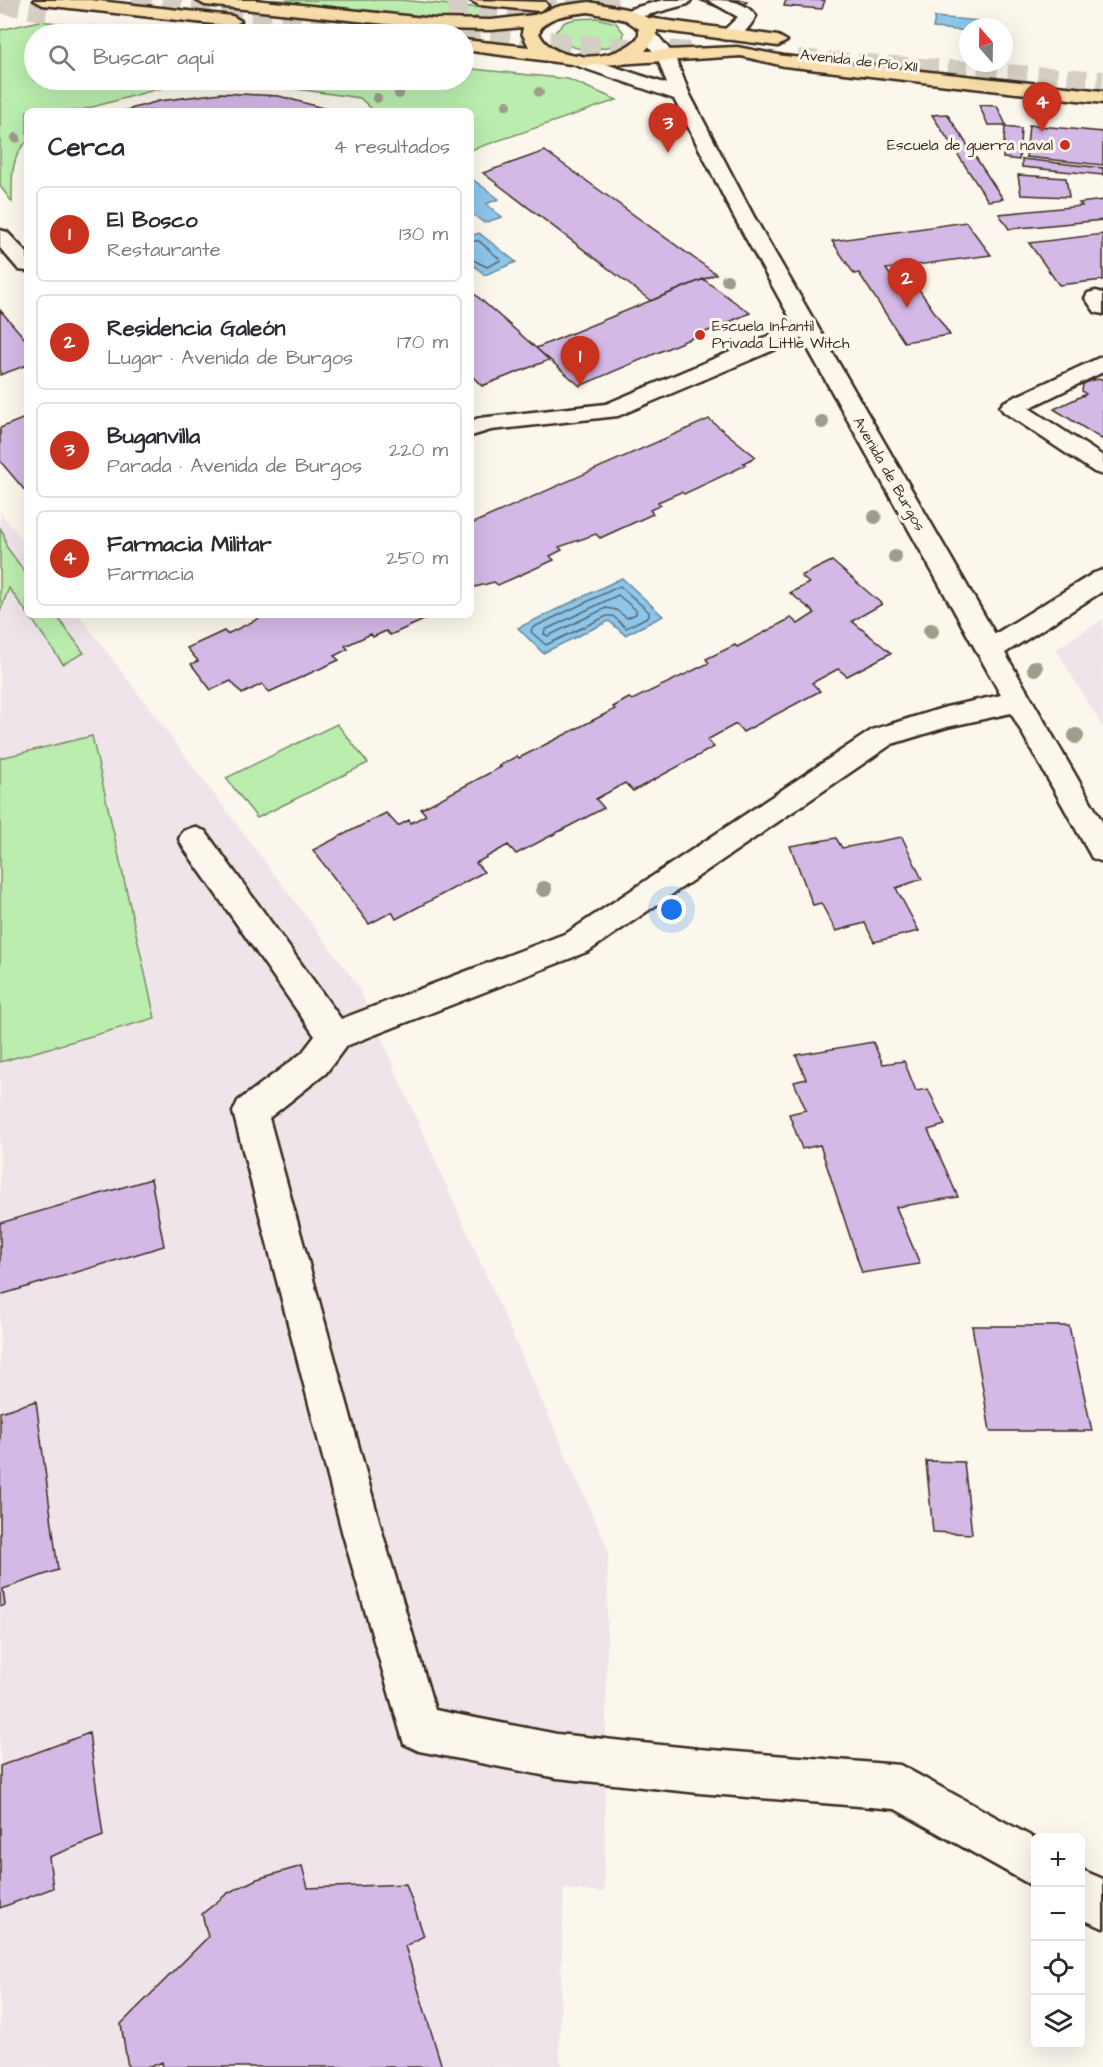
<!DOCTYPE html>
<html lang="es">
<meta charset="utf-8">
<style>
body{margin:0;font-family:"Architects Daughter",sans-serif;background:#f7f7f7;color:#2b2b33}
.controls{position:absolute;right:18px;bottom:18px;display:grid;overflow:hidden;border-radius:9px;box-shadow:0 6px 24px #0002}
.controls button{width:54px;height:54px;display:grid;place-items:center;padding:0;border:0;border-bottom:2px solid #e1e1e2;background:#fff;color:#2b2b33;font:30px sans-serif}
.compass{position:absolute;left:959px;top:18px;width:54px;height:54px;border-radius:50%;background:#fff;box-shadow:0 6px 24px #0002;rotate:340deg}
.you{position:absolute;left:672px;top:910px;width:21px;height:21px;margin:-15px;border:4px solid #fff;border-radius:50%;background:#1a73e8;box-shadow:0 0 0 9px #1a73e833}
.badge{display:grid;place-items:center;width:39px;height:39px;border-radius:50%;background:#c8321e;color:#fff;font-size:20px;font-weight:700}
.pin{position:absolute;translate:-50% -50px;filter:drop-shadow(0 2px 3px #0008)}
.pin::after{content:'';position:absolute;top:32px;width:21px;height:18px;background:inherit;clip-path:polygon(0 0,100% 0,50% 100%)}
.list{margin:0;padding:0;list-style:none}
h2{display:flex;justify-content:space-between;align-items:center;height:78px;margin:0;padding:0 24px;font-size:26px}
h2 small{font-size:20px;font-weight:400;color:#7c7c81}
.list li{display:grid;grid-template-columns:39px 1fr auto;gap:18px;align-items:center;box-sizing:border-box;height:96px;margin:0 12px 12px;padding:0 12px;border:2px solid #e1e1e2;border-radius:9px}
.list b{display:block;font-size:22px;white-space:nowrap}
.list p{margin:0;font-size:20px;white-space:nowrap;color:#7c7c81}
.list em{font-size:20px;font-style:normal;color:#7c7c81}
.icon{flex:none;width:33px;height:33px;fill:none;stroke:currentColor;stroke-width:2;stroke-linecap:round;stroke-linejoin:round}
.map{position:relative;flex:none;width:1103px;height:2067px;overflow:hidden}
.search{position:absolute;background:#fff;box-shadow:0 6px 24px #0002;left:24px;top:24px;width:450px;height:66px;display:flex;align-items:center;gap:15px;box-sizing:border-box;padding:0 21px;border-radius:33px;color:#7c7c81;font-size:22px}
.panel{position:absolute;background:#fff;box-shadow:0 6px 24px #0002;left:24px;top:108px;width:450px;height:510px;border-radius:9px}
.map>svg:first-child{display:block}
</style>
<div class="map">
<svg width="1103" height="2067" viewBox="0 0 1103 2067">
<rect width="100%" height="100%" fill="#fbf7ec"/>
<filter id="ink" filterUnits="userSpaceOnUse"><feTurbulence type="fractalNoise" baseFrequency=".0167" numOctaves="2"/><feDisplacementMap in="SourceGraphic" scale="12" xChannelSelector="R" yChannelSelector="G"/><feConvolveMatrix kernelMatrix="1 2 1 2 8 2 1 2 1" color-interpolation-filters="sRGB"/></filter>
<g filter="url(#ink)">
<!-- built -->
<path fill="#efe4ea" d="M0 512 27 547V615H79L357 984 608 1550 604 1892 564 1889 559 2054 563 2067H0Z
M1103 619V728L1056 649Z"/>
<!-- green -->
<path fill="#baedae" stroke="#7a8c66" stroke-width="1.5" d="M249 0H400L482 8 488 12C470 23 446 20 426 19Z
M597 18 616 23 624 33 623 38C607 53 572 54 556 36V31L565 22 575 19Z
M39 21 164 34H34V80H464V68L568 79 617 100 471 150V111H374L360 98 261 84 191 80 78 111H27V142C10 155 12 183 12 202L0 186V30Z
M0 528 4 534 6 546 27 575V613L9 588 0 612Z
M29 615H56L84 653 63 664Z
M337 724 368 763 257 818 226 778Z
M92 736 155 1018 0 1062V758Z"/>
<!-- water -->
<path fill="#8cc6eb" stroke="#6c8899" stroke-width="1.5" d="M935 17 991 22V27H968V31L933 28Z
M471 178 499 199 486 204 502 217 484 223 471 213Z
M479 233 516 262 485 275 471 263V236Z
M622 578 663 616 625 635 609 621 543 653 518 628Z"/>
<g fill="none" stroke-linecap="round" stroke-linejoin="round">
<!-- shore -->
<path stroke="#5b6870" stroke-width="1.5" d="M471 241H479L501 260 487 267 471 259
M620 586 649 612V616L626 628 613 616H607L546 645 531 632 532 628Z
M618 595 636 610V614L627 618 616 610 606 608 548 636 544 634 545 630Z"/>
</g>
<!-- building -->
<path fill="#d4b8e6" stroke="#3b2a1e" stroke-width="1.5" d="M699 0H743L747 2 729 12Z
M786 0H825L822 9 784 6Z
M221 93 279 96 334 111H123L159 101Z
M979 105 997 106 1006 125H988Z
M947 114 1003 199 988 201 932 115Z
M1029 125 1103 132V165L1026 157Z
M1005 127 1021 129 1019 160 1003 158Z
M545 151 716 274 651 301 483 173Z
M1022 159 1103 168V175L1022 167Z
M1018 175 1066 178 1069 197 1021 195Z
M1103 200V220L1009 229 999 214 1082 206 1079 203Z
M966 222 991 255 886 269 894 281 912 279 950 335 904 342 859 273 854 274 832 241Z
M1103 234V280L1059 285 1029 243Z
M703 279 750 313 580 386 536 348Z
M471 291 536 348 549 360 482 386 471 375Z
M0 310 27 341V365L0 375Z
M1103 379V440L1054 409 1086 394 1082 391 1083 384 1092 380Z
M27 417V493L0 461V428Z
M709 419 756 457 743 463 746 465 684 494 681 492 658 502 661 505 650 510 653 514 600 538 596 534 559 547 562 550 550 556 554 560 498 585 494 582 471 588V524Z
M832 561 882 604 852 621 891 653 847 676 838 669 812 683 820 691 743 732 736 724 707 740 714 747 633 791 625 783 596 799 604 808 516 854 508 845 476 863 484 872 396 919 392 912 369 924 313 850 386 813 398 826 409 820 411 823 426 815 421 809 501 767 499 766 517 756 519 758 615 709 613 707 629 698 632 700 709 663 706 659 735 645 737 647 791 618 798 624 815 613 790 593 809 583 801 576Z
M266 615H435L390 635 386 631 373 637 371 634 345 646 348 649 334 656 339 660 269 692 262 684 242 694 231 681 211 690 191 664 198 661 187 648 224 631 227 634Z
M902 837 922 879 896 888 919 931 874 942 865 923 836 931 821 903 813 905 790 846 836 838 842 848Z
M873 1042 883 1064 904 1061 916 1091 928 1089 945 1125 928 1130 958 1197 896 1207 920 1264 862 1273 820 1145 802 1149 789 1114 806 1110 794 1082 806 1079 796 1055Z
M151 1179 164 1246 0 1295V1223Z
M972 1326H1069L1092 1431H990Z
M36 1401 58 1570 3 1589 5 1605 0 1607V1412Z
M926 1461 964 1462 972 1534 933 1532Z
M89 1733 103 1836 49 1857 53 1888 0 1908V1766Z
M302 1866 308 1888 406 1884 424 1936 405 1946 442 2067H163L162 2062 150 2067H128L121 2024 208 1937 202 1914 228 1893 257 1879Z"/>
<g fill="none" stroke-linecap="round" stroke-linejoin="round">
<!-- major-tunnel -->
<path stroke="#d5cec3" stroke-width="20" stroke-dasharray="20 10" stroke-linecap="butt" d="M132 0 598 46 695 52
M0 3 47 12
M448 11 534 12 619 0
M798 59 1103 81"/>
<!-- minor casing -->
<g stroke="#3b2a1e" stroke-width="5">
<path id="minor" d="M663 0H691L688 4 629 20 620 15 623 11Z
M708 0C728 0 743 0 756 16 749 29 737 43 722 39L719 35 738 17Z
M648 30 654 31 674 55 690 95 753 215 995 634 1094 573 1103 570V591L1005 653 1103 823V862L1092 858 1011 713 947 727 892 744 589 951 346 1046 326 1073 269 1118 383 1535 435 1710 557 1734 699 1749 900 1765 1036 1839V1888L895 1809 699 1793 557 1778 419 1751 404 1744 343 1535 233 1112 238 1101 302 1053 315 1036 183 847 179 839 183 831 194 827 205 831 341 1019 567 933 872 730 946 707 1001 695 802 338 618 416 491 430 471 436V421L479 418 606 404 794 325 733 215 674 99 572 64 569 60 578 55 667 84 657 56 639 35Z
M0 230 7 232 27 253V271L19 270 0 248Z
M1096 291 1103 293V314L1095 312 1085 298 1088 293Z
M1103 356V372L1029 408 1103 456V475L1094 472 1004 412 1000 407 1004 402Z
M1080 1869 1103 1879V1928L1080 1918Z"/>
</g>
<!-- major casing -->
<g stroke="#3b2a1e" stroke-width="5">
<path id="major" d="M34 0H90L232 16 241 21 232 26 43 5Z
M196 0H254L434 19 491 20 534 15 560 6 589 2 626 9 648 18 778 36 787 41 778 46 657 30V36L645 51 737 47 784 56 1103 91V103L784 66 741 56 586 66 464 50V40L529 47 522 33 523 27 491 30 434 29 205 5ZM589 12 626 20 639 29V36C620 62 553 66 539 33 544 15 573 14 589 12Z
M470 0 545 2 548 6 539 11 479 5Z"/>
</g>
<!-- minor -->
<use href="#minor" fill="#fbf7ec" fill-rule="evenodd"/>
<!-- major -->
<use href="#major" fill="#f8deab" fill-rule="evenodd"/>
</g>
<!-- trees -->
<g fill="#9f9c8b">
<circle cx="539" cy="92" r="5"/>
<circle cx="399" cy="94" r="5"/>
<circle cx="377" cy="98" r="5"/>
<circle cx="507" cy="105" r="5"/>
<circle cx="16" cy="138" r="5"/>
<circle cx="727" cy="280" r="6"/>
<circle cx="822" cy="422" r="7"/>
<circle cx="875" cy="517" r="7"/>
<circle cx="895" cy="557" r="7"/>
<circle cx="931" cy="631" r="8"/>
<circle cx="1035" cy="668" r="8"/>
<circle cx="1076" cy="736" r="8"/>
<circle cx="544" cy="889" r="8"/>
</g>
</g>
<!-- markers -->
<g fill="#c8321e" stroke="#fbf7ec" stroke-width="2">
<circle cx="1065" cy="145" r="6"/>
<circle cx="700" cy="335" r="6"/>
</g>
<g text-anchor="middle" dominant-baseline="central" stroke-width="6" stroke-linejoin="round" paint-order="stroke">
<!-- far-street labels -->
<g font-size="15" fill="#3b2a1e" stroke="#fbf7ec">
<text transform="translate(859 61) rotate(6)">Avenida de Pío XII</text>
<text transform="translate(889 474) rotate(60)">Avenida de Burgos</text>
</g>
<!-- far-poi labels -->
<g font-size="15" fill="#3b2a1e" stroke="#fbf7ec" text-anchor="end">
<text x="1053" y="145">Escuela de guerra naval</text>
<text x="712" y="326" text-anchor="start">Escuela Infantil<tspan x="712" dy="17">Privada Little Witch</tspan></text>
</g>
</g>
</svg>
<div class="controls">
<button>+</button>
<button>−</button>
<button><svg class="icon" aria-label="locate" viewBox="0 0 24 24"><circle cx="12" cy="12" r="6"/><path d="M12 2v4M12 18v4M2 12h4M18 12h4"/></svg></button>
<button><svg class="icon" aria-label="layers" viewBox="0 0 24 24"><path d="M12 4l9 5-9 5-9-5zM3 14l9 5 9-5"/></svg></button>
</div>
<svg class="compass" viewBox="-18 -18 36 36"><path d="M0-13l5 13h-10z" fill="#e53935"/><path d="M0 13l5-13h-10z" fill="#7c7c81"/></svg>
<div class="you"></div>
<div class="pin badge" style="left:580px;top:386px">1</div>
<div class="pin badge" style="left:907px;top:308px">2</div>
<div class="pin badge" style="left:668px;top:153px">3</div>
<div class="pin badge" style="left:1042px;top:132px">4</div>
<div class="search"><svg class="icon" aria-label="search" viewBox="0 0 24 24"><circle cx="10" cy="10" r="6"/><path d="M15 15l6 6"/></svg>Buscar aquí</div>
<section class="panel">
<h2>Cerca<small>4 resultados</small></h2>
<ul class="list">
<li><span class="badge">1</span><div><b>El Bosco</b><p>Restaurante</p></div><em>130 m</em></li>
<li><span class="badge">2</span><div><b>Residencia Galeón</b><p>Lugar · Avenida de Burgos</p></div><em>170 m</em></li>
<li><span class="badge">3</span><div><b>Buganvilla</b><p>Parada · Avenida de Burgos</p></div><em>220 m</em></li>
<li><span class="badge">4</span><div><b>Farmacia Militar</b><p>Farmacia</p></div><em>250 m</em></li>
</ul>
</section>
</div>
